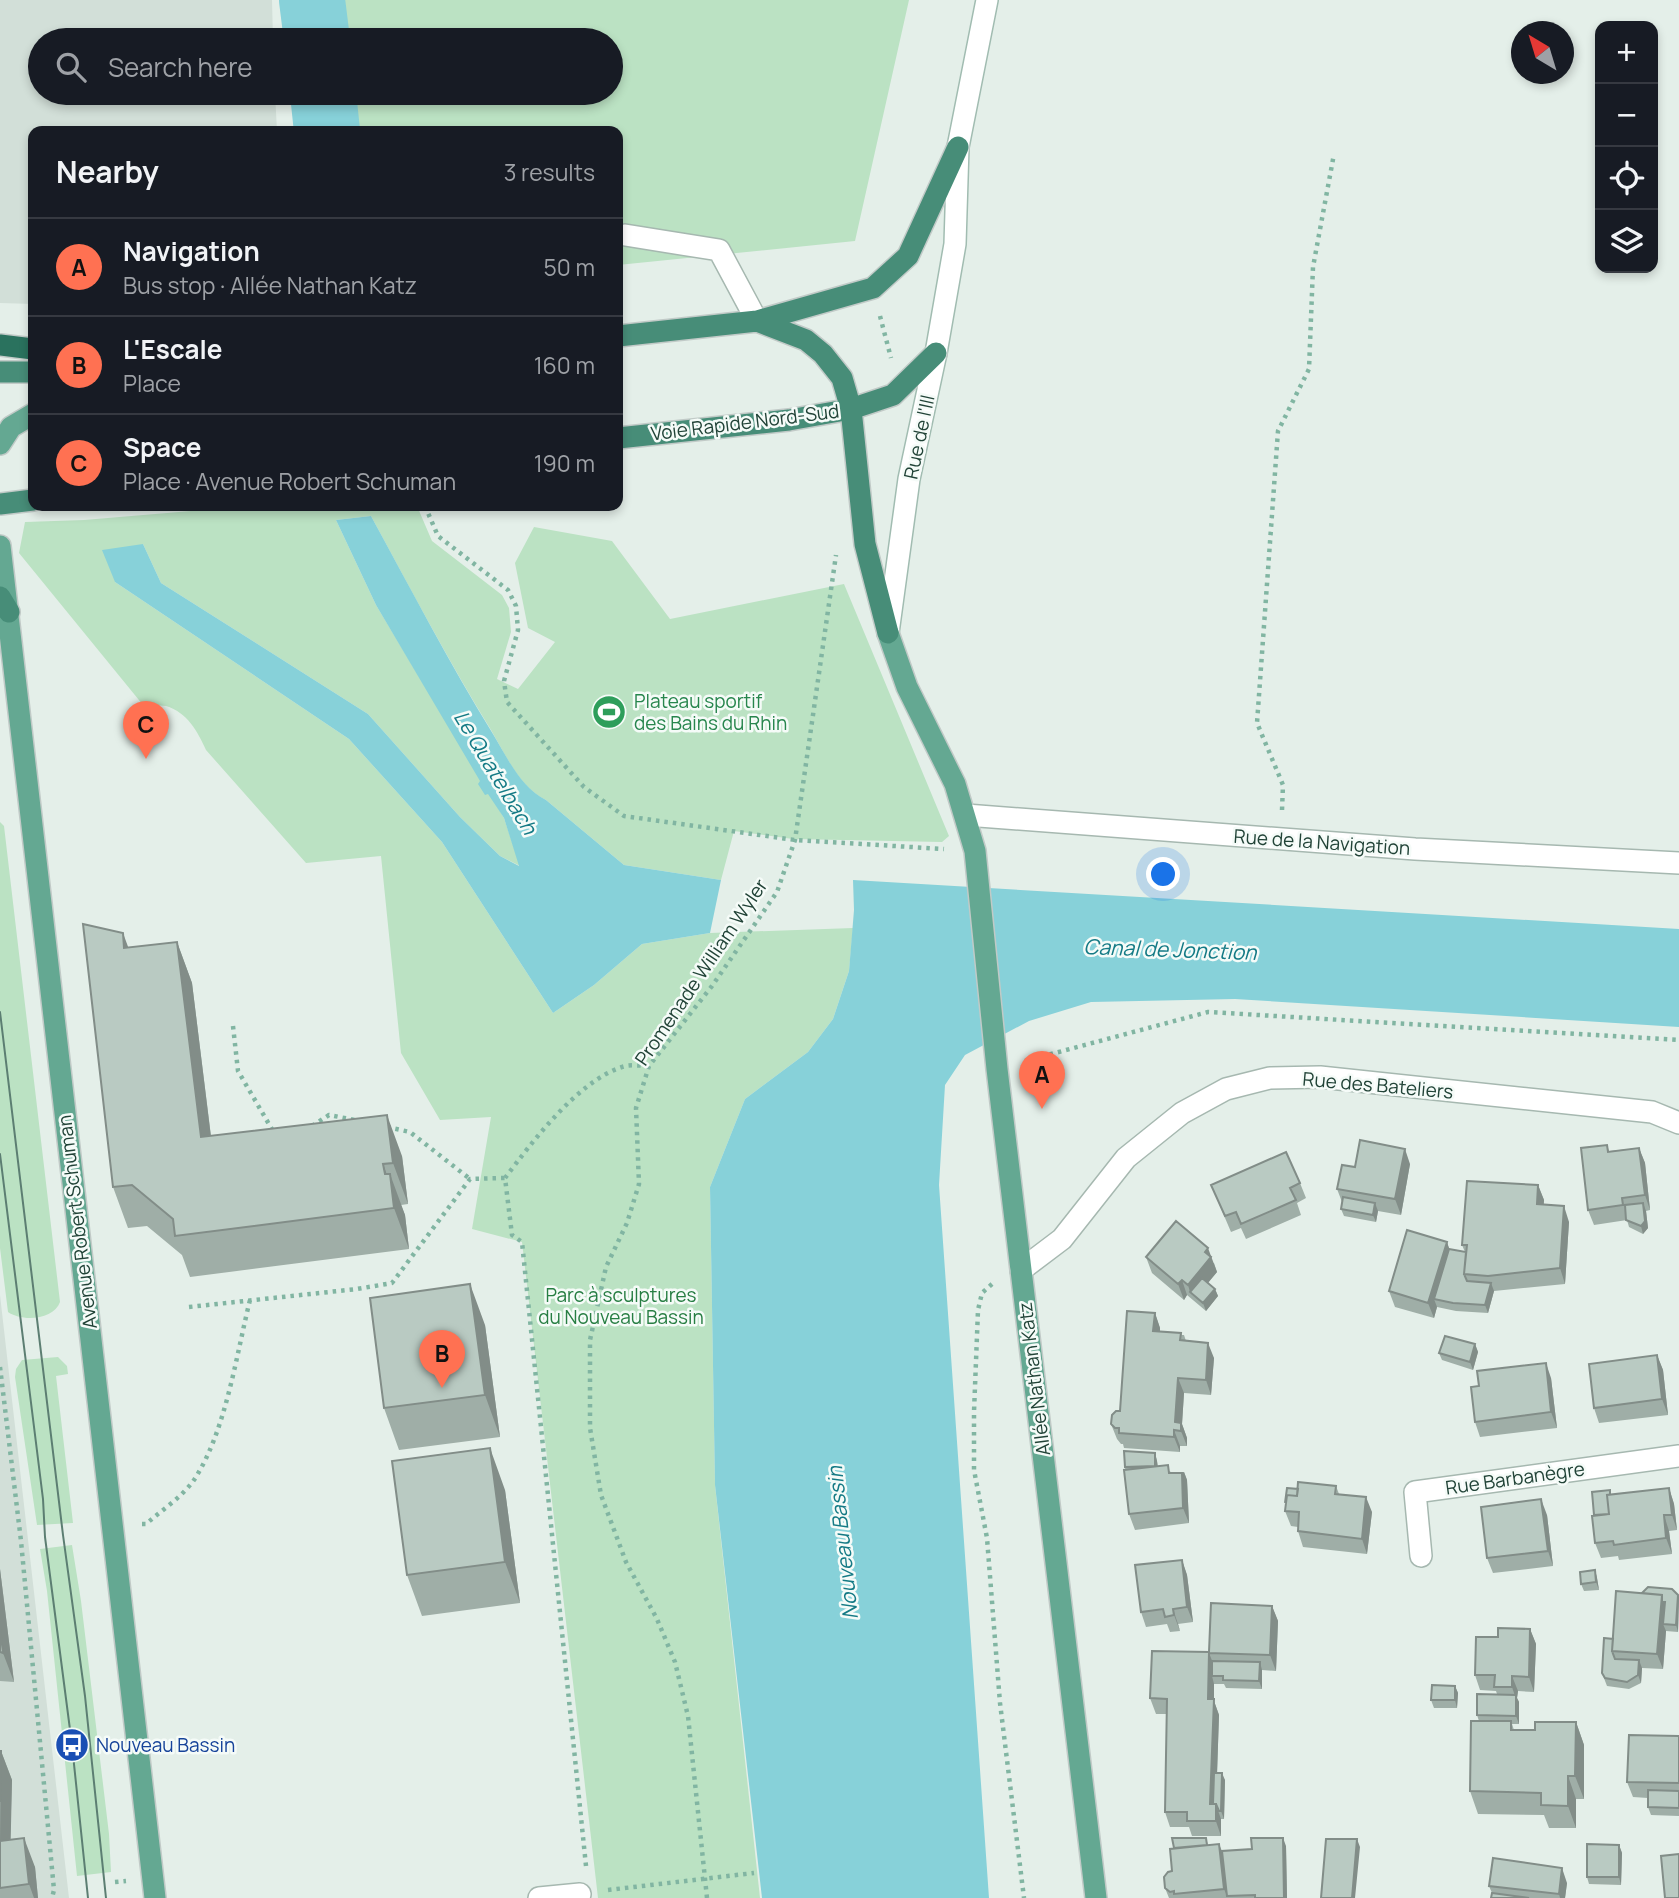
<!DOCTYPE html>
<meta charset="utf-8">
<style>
body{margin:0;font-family:Manrope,sans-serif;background:#242831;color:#f1f3f6}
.controls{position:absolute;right:21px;top:21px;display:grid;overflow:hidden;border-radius:14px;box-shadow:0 4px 10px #0003}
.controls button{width:63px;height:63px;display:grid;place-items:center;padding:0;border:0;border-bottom:2px solid #363941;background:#171b24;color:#f1f3f6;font:35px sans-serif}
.compass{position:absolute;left:1511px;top:21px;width:63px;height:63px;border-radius:50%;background:#171b24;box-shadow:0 4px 10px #0003;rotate:322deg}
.you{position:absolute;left:1164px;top:875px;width:24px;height:24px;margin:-18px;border:5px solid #fff;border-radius:50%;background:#1a73e8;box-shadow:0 0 0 10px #1a73e833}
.badge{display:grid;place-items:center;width:46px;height:46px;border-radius:50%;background:#ff7152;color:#111;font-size:23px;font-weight:700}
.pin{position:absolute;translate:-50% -58px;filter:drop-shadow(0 2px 4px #0008)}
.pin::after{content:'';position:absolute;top:37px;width:24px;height:21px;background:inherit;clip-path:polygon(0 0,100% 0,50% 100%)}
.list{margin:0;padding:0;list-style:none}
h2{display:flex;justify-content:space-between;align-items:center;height:91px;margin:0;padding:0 28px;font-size:30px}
h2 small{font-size:23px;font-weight:400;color:#9ea1a6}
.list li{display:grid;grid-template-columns:46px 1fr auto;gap:21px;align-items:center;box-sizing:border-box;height:98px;padding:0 28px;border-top:2px solid #363941}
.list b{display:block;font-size:26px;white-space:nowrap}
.list p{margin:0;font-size:23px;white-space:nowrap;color:#9ea1a6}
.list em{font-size:23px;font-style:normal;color:#9ea1a6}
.icon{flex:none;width:38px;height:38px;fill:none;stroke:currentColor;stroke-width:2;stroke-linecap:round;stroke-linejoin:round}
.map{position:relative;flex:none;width:1679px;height:1898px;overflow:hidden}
.search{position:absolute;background:#171b24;box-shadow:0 4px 10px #0003;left:28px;top:28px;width:595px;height:77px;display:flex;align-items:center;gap:18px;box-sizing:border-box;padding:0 24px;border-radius:38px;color:#9ea1a6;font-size:26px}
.panel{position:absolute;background:#171b24;box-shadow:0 4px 10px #0003;left:28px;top:126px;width:595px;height:385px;border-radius:14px}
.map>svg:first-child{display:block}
</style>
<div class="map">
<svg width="1679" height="1898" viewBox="0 0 1679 1898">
<rect width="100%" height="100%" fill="#e4efe9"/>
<!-- built -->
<path fill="#d2dfd8" d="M0 0H272L273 40H40V93H275L277 131H33V304L0 303Z
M0 1295 69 1898H0Z"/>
<!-- green -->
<path fill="#bbe2c3" d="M334 0H909L855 241 618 265V131H348L344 93H611V40H338Z
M250 506H417L432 541 502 595 509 608 511 632 497 679 518 689 555 642 528 628 515 563 534 527 612 541 670 619 844 584 949 836 942 842 793 839 734 831 721 880 624 865 546 800C520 788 505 754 491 730 448 660 410 588 371 516L336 520 376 605 504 818 520 866 500 856 460 817 368 714 161 583 143 544 115 582 349 739 442 842 553 1013 594 985 642 944 710 933 853 928 849 971 833 1019 808 1052 745 1099 710 1187 715 1485 760 1898H598L522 1242 472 1229 491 1117 440 1120 401 1053 381 856 306 863 206 750C198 732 187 712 166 706 159 705 150 706 143 705L19 553 25 522 84 520Z
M0 822 4 826 60 1302C54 1320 22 1322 8 1312L0 1248Z
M58 1357 67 1366 68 1374 56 1376 73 1523 37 1525 15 1377 16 1369 22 1360Z
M72 1545 81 1601 109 1834 111 1872 77 1876 47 1591 40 1549Z"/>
<!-- water -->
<path fill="#87d1d9" d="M371 516C411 589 449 663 493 734 507 757 521 788 546 800L624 865 721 880 710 933 642 944 594 985 553 1013 442 842 349 739 115 582 102 550 143 544 161 583 368 714 460 817 500 856 519 866 504 818 488 794 485 795 478 784 480 781 376 605 336 520Z
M853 880 1679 929V1027L1235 999 1091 1002 1029 1021 965 1055 945 1085 939 1185 989 1898H762L715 1485 710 1187 745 1099 808 1052 833 1019 849 971 854 910Z"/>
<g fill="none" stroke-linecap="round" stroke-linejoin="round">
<!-- river -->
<path stroke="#87d1d9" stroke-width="66" d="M312 0 317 40
M323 93 327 131"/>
<!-- service casing -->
<g stroke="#a6b8b0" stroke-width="24">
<path id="service" d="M625 235 719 250 757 321"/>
</g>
<!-- minor casing -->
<g stroke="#a6b8b0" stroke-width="24">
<path id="minor" d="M966 815 1415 849 1679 863
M1021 1270 1062 1239 1126 1158 1182 1113 1226 1089 1270 1078 1320 1077 1652 1112 1679 1123
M1421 1556 1415 1492 1679 1456
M539 1898 580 1894"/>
</g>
<!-- secondary casing -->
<g stroke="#a1bcb1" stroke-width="24">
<path id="secondary" d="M888 633 909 479 936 353 955 244 958 147 987 0"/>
</g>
<!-- primary casing -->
<g stroke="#c1cac7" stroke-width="24">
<path id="primary" d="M0 444 11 427 33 414
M0 546 155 1898
M888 633 907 687 955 784 975 851 997 1069 1096 1898"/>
</g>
<!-- trunk casing -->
<g stroke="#c1cac7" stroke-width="24">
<path id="trunk" d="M757 321 806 340 823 354 842 378 851 409 865 544 888 633
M618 336 757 321 873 288 908 256 958 147
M0 372H33
M618 438 789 420 851 409 893 395 936 353
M0 504 33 500
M0 597 9 612"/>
</g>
<!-- motorway casing -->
<g stroke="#c1cac7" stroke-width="24">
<path id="motorway" d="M0 345 33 349"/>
</g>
<!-- path -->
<path stroke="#81b5a2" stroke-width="4.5" stroke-dasharray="3.5 5" stroke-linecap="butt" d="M880 316 891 358
M425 506 438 536 508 590 516 606 518 630 504 681 507 702 584 787 624 816 795 840 944 849
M1282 810 1283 785 1257 723 1278 431 1309 369 1313 267 1334 154
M233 1026 238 1071 273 1131
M1025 1061 1208 1012 1679 1040
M312 1126 329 1115 355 1120
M387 1127 410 1132 470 1179
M992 1284 982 1293 978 1310 974 1412V1470L987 1538 1000 1703 1024 1898
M189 1307 357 1289 392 1283 470 1179 505 1178
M0 1367 21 1541 54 1890 52 1898
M142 1524H146C162 1510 182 1497 194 1480 226 1431 236 1356 250 1300
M586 1866 522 1242 512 1235 505 1178C532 1142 578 1081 622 1067 630 1064 641 1066 649 1066
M115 1882 126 1881
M608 1890 754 1873
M707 1898 688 1716 675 1662 657 1619 626 1562 601 1495 590 1428V1340L606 1267 627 1223 639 1184 636 1108 649 1066 712 986 777 892 795 840 836 555"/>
<!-- service -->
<use href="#service" stroke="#fff" stroke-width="21"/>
<!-- minor -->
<use href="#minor" stroke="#fff" stroke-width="21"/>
<!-- secondary -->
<use href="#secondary" stroke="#fff" stroke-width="21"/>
<!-- primary -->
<use href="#primary" stroke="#64a892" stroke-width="21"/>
<!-- trunk -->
<use href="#trunk" stroke="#478d78" stroke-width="21"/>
<!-- motorway -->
<use href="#motorway" stroke="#2a725e" stroke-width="21"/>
<!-- tram -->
<path stroke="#5c7e72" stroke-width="2" d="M0 1012 63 1535 85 1696 106 1898
M0 1154 43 1499 45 1537 72 1745 88 1898"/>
</g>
<!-- wall -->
<path fill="#9faea7" d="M177 942 192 983 211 1136 402 1156 408 1204 401 1205 405 1215 409 1249 190 1277 182 1255 147 1226 128 1228 113 1187 128 948Z
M1607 1145 1609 1151 1639 1148 1645 1163 1650 1210 1646 1211 1648 1228 1643 1234 1629 1227 1627 1220 1594 1225 1588 1210Z
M1410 1164 1401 1215 1378 1211 1376 1222 1344 1216 1341 1209 1342 1202 1337 1189 1355 1167Z
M1300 1183 1306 1198 1297 1203 1301 1215 1246 1239 1241 1228 1231 1232 1211 1185Z
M1538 1185 1544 1200 1543 1205 1569 1222 1565 1284 1494 1291 1488 1313 1456 1311 1437 1307 1434 1318 1395 1307 1389 1291 1447 1242 1449 1249 1465 1252 1462 1245Z
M1146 1257 1214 1263 1217 1272 1208 1283 1215 1289 1218 1296 1206 1311 1187 1295 1184 1300 1152 1273Z
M1155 1313 1160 1328V1332L1181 1333 1182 1335H1184L1186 1341 1214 1358 1211 1395 1184 1393 1182 1424 1187 1438V1446H1180V1452L1124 1448 1123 1444H1121L1117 1439 1111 1424 1120 1411Z
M485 1325 500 1437 399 1450 384 1408Z
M1475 1344 1478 1352 1473 1370 1442 1360 1439 1353Z
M1657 1355 1663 1370 1668 1415 1599 1423 1594 1408Z
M1551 1378 1557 1428 1480 1437 1475 1422 1479 1386Z
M1155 1453 1157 1461 1158 1466 1171 1472H1184L1187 1480 1189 1523 1135 1530 1129 1514 1125 1467Z
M1336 1486 1339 1494 1372 1512 1367 1554 1303 1547 1298 1531V1527L1291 1526 1285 1511 1298 1489Z
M1669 1488 1674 1504 1677 1530 1669 1531 1672 1554 1619 1560 1618 1556 1601 1558 1595 1543 1594 1515 1612 1495Z
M505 1490 520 1603 422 1616 407 1575Z
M1547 1515 1553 1566 1493 1573 1487 1558Z
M1182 1560 1187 1575 1193 1622 1178 1624 1180 1631 1170 1632 1167 1624 1146 1627 1141 1612Z
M0 1569 14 1682 0 1681Z
M1595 1570 1597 1578 1599 1590 1584 1591 1581 1584Z
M1678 1595 1679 1597 1678 1632 1666 1631 1663 1669 1642 1668 1641 1683 1629 1689 1607 1686 1602 1673 1613 1639Z
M1272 1606 1278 1621 1276 1671 1262 1670V1689L1226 1688 1224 1684H1214V1701L1219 1715 1217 1773 1225 1780 1224 1819H1221V1836H1192L1189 1827H1170L1165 1812 1167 1714H1156L1150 1698 1209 1652Z
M1530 1629 1536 1644 1534 1692 1518 1691 1517 1698 1519 1702V1724H1512L1514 1730H1535L1576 1722 1584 1745V1799H1576V1828H1549L1544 1815 1478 1814 1470 1791 1479 1721 1477 1715 1497 1694 1496 1691 1480 1690 1475 1675 1498 1637Z
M1455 1686 1458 1693 1457 1708H1434L1431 1700Z
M1679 1736V1816L1651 1815 1648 1807V1798L1633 1797 1627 1782Z
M0 1751H1L12 1780 10 1840 35 1867 38 1898H0Z
M1206 1838 1208 1845 1219 1844 1222 1851 1286 1846 1287 1898H1169L1165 1888 1172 1871 1174 1848Z
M1619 1845 1622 1853 1621 1885 1589 1884 1587 1877Z
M1567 1883 1565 1898H1491L1492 1893 1489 1886Z"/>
<!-- shaded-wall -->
<path fill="#828d88" d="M123 933 138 974 124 948Z
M177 942 192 983 216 1178 201 1137Z
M387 1115 402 1156 408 1204 393 1163Z
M1639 1148 1645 1163 1650 1210 1645 1195Z
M1405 1149 1410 1164 1401 1215 1395 1199Z
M383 1164 391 1186 390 1174 405 1215 409 1249 394 1208 385 1174Z
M1538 1185 1544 1200 1543 1220 1537 1204Z
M1375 1203 1378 1211 1376 1222 1373 1215Z
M1643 1203 1646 1211 1648 1228 1643 1234 1641 1226Z
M1564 1206 1569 1222 1565 1284 1560 1268Z
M1447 1242 1452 1257 1434 1299 1437 1307 1434 1318 1428 1303Z
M1208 1248 1217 1272 1196 1297 1190 1292 1188 1285 1205 1252Z
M1182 1280 1187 1295 1184 1300 1178 1284Z
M1491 1283 1494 1291 1488 1313 1485 1305Z
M470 1284 485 1325 500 1437 485 1395Z
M1215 1289 1218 1296 1206 1311 1203 1303Z
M1155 1313 1160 1328V1339L1153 1331Z
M1208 1343 1214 1358 1211 1395 1206 1380Z
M1475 1344 1478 1352 1473 1370 1470 1362Z
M1657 1355 1663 1370 1668 1415 1662 1399Z
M1546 1363 1551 1378 1557 1428 1551 1412Z
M1178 1378 1184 1393 1182 1424 1187 1438V1446L1181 1431 1175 1422Z
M1174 1430 1180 1446V1452L1174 1437Z
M490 1448 505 1490 520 1603 505 1562Z
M1155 1453 1157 1461 1158 1474 1155 1466Z
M1184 1472 1187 1480 1189 1523 1183 1508 1182 1473Z
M1669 1488 1674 1504 1677 1530 1672 1515Z
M1366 1497 1372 1512 1367 1554 1362 1539Z
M1541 1499 1547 1515 1553 1566 1548 1551Z
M1664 1515 1669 1531 1672 1554 1666 1538Z
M1182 1560 1187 1575 1193 1622 1187 1607Z
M0 1569 14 1682 3 1653 0 1628Z
M1595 1570 1597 1578 1599 1590 1596 1582Z
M1662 1595 1668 1610 1663 1624 1666 1631 1663 1669 1657 1654Z
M1678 1595 1679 1597 1678 1632 1676 1625Z
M1272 1606 1278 1621 1276 1671 1270 1655Z
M1173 1609 1178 1624 1180 1631 1174 1615Z
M1530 1629 1536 1644 1534 1692 1529 1677Z
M1209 1653 1215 1668 1212 1676 1214 1684V1701L1219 1715 1216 1805 1221 1819V1836L1210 1804 1208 1699Z
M1639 1660 1642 1668 1641 1683 1638 1675Z
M1260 1662 1262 1670V1689L1259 1681Z
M1512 1676 1518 1691 1517 1698 1519 1702V1724L1516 1716V1699L1512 1687Z
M1455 1686 1458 1693 1457 1708 1455 1700Z
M1576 1722 1584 1745V1799L1575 1776Z
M1 1751 12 1780 10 1871 0 1844Z
M1222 1773 1225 1780 1224 1819 1221 1811Z
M1568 1776 1576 1799V1828L1568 1806Z
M24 1838 35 1867 38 1898H34L29 1884Z
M1283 1838 1286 1846 1287 1898H1284Z
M1357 1839 1360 1847 1355 1898H1352Z
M1219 1844 1224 1859 1227 1896 1224 1889Z
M1619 1845 1622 1853 1621 1885 1619 1877Z
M1562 1868 1567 1883 1565 1898H1560L1559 1894Z"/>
<!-- building -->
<path fill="#b9cac2" stroke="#828d88" stroke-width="2" d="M83 924 123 933 124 948 177 942 201 1137 387 1115 393 1163 383 1164 385 1174H390L394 1208 175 1236 173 1219 132 1185 113 1187Z
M1360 1140 1405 1149 1395 1199 1337 1189 1342 1165 1355 1167Z
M1607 1145 1608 1152 1639 1148 1645 1195 1622 1198 1623 1205 1588 1210 1581 1148Z
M1286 1152 1300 1183 1290 1188 1296 1200 1241 1224 1236 1212 1225 1216 1211 1185Z
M1467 1181 1538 1185 1537 1204 1564 1206 1560 1268 1488 1276 1464 1274 1467 1245H1462Z
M1343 1197 1375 1203 1373 1215 1341 1209Z
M1643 1203 1645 1221 1641 1226 1626 1220 1625 1205Z
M1176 1221 1208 1248 1205 1252 1211 1257 1188 1285 1182 1280 1178 1284 1146 1257Z
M1407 1230 1447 1242 1428 1303 1389 1291Z
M1449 1249 1466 1252 1464 1274 1467 1281 1491 1283 1485 1305 1453 1303 1434 1299Z
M1202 1278 1215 1289 1203 1303 1190 1292Z
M470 1284 485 1395 384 1408 370 1298Z
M1127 1311 1155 1313 1153 1331 1181 1333 1180 1340 1208 1343 1206 1380 1178 1378 1175 1422 1181 1423V1431L1174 1430V1437L1119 1433V1428H1115L1111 1424 1112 1415 1116 1411H1120Z
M1445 1336 1475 1344 1470 1362 1439 1353Z
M1657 1355 1662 1399 1594 1408 1589 1364Z
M1546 1363 1551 1412 1475 1422 1471 1387 1479 1386 1477 1371Z
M490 1448 505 1562 407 1575 392 1461Z
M1124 1451 1155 1453V1466L1125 1467Z
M1168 1465 1169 1473H1182L1183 1508 1129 1514 1124 1470Z
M1298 1482 1336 1486 1335 1494 1366 1497 1362 1539 1298 1531 1299 1512 1285 1511 1287 1495 1297 1496Z
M1287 1488 1298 1489 1297 1496 1287 1495 1285 1503Z
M1669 1488 1672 1515H1664L1666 1538 1614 1545 1613 1541 1595 1543 1592 1516 1609 1514 1607 1495Z
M1610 1490V1495H1607L1609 1514 1594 1515 1592 1492Z
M1541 1499 1548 1551 1487 1558 1481 1507Z
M1182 1560 1187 1607 1173 1609 1174 1615 1165 1617 1163 1609 1141 1612 1135 1565Z
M1595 1570 1596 1582 1581 1584 1580 1572Z
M1648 1587 1672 1589 1678 1595 1676 1625 1663 1624 1665 1602H1662V1595L1642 1593Z
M1616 1591 1662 1595 1657 1654 1612 1651Z
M1211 1603 1272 1606 1270 1655 1209 1653 1208 1699H1214L1210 1804H1216V1821H1187V1812H1165L1167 1699 1150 1698 1152 1651 1209 1652Z
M0 1628 3 1653 0 1652Z
M1498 1628 1530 1629 1529 1677 1512 1676V1687H1494L1495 1675H1475L1476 1637H1498Z
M1604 1638 1613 1639 1612 1651 1615 1659 1639 1660 1638 1675 1627 1682 1605 1678 1602 1673Z
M1212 1661 1260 1662 1259 1681 1223 1680V1676H1212Z
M1432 1685 1455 1686V1700H1431Z
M1477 1694 1516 1695V1716L1477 1715Z
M1471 1721H1511V1730H1535V1722H1576L1575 1776H1568V1806L1541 1805V1793L1470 1791Z
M1629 1735 1679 1736V1783L1627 1782Z
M0 1751H1L0 1802Z
M1214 1773H1222L1221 1811H1219L1216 1804H1213Z
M1648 1790 1679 1791V1808L1648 1807Z
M24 1838 29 1884 0 1888V1841Z
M1172 1838H1206L1207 1845 1174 1848Z
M1251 1838H1283L1284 1898H1255V1895L1227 1896 1222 1851 1252 1849Z
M1326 1839H1357L1352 1898H1321Z
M1219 1844 1224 1889 1174 1894V1891L1170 1892 1165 1888 1164 1877 1168 1872 1172 1871 1170 1849Z
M1587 1844 1619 1845V1877H1587Z
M1679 1854V1898H1665L1661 1856Z
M1493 1858 1562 1868 1559 1894 1489 1886Z
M1492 1893 1529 1898H1491Z"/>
<!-- icons -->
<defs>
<g id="stadium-disc" transform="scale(1.75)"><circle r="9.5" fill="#2e9e5b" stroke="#f5fbf8"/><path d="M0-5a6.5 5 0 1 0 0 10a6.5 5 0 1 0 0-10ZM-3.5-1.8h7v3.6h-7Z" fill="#fff"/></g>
<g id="bus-disc" transform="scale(1.75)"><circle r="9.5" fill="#1a4fb4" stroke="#f5fbf8"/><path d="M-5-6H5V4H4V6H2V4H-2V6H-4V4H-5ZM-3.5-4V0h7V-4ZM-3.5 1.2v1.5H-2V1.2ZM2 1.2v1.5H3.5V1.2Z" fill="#fff"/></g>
</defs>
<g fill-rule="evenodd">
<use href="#stadium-disc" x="609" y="712"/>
<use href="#bus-disc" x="72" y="1745"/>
</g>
<g text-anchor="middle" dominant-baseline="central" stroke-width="5" stroke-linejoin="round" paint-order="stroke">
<!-- street labels -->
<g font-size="19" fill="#214337" stroke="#f5fbf8">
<text transform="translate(745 422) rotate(-7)">Voie Rapide Nord-Sud</text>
<text transform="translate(919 437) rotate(-78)">Rue de l'Ill</text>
<text transform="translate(1322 842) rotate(4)">Rue de la Navigation</text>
<text transform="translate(701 972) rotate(-56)">Promenade William Wyler</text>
<text transform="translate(1378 1085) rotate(5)">Rue des Bateliers</text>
<text transform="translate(77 1222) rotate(-97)">Avenue Robert Schuman</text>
<text transform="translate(1034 1379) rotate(-97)">Allée Nathan Katz</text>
<text transform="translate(1515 1478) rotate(-8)">Rue Barbanègre</text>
</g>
<!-- leisure labels -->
<g font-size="19" fill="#27864d" stroke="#f5fbf8" text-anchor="start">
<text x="634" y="701">Plateau sportif<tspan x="634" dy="22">des Bains du Rhin</tspan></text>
</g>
<!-- park labels -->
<g font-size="19" fill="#277e43" stroke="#f5fbf8">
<text x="621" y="1295">Parc à sculptures<tspan x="621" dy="22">du Nouveau Bassin</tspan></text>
</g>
<!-- transit labels -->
<g font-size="19" fill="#164399" stroke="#f5fbf8" text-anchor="start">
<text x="96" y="1745">Nouveau Bassin</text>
</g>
<!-- water labels -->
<g font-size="21" font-style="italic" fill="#147a85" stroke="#f5fbf8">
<text transform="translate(496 772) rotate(59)">Le Quatelbach</text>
<text transform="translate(1170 949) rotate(2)">Canal de Jonction</text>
<text transform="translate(842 1543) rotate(-96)">Nouveau Bassin</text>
</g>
</g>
</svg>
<div class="controls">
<button>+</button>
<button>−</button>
<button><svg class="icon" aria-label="locate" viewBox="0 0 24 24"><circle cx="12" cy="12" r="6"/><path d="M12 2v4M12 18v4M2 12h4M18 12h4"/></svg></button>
<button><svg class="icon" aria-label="layers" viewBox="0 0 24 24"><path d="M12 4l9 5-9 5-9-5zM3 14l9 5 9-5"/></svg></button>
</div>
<svg class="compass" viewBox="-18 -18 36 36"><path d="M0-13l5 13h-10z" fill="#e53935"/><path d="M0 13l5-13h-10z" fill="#9ea1a6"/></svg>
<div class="you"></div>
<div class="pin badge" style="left:1042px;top:1109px">A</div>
<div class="pin badge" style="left:442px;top:1388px">B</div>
<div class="pin badge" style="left:146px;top:759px">C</div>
<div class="search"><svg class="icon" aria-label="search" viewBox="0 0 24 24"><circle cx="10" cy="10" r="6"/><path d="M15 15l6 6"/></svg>Search here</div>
<section class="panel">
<h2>Nearby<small>3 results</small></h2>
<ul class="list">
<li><span class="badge">A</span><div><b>Navigation</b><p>Bus stop · Allée Nathan Katz</p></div><em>50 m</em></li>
<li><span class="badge">B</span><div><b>L'Escale</b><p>Place</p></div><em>160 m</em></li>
<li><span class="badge">C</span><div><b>Space</b><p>Place · Avenue Robert Schuman</p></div><em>190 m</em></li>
</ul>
</section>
</div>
